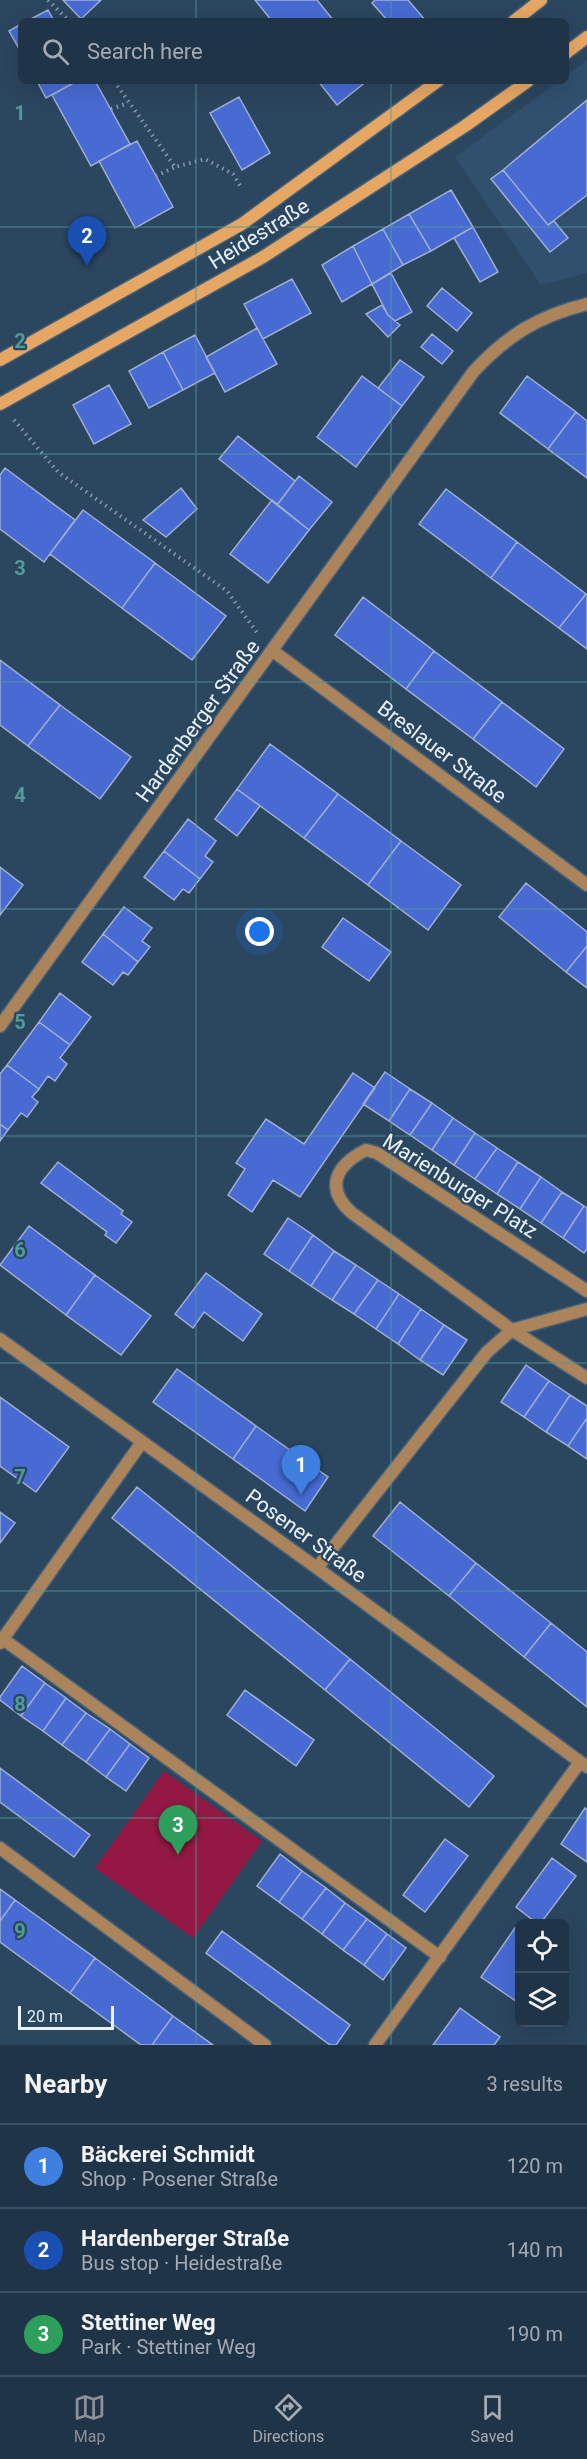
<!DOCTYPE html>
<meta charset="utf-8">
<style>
body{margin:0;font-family:Roboto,sans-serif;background:#2d3f52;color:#f1f3f6}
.controls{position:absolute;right:18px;bottom:18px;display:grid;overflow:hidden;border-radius:9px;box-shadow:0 6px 24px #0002}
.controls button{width:54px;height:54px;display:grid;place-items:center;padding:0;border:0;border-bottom:2px solid #3d4f60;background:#203447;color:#f1f3f6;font:30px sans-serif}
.scale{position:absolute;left:18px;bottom:15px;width:96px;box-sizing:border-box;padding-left:6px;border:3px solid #e9f3fc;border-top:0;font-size:16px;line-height:21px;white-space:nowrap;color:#e9f3fc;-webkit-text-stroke:4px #2b465f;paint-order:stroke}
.you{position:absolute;left:260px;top:932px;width:21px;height:21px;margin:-15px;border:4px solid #fff;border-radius:50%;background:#1a73e8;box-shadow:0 0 0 9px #1a73e833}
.badge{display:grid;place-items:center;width:39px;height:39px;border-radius:50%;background:#8c9099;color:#fff;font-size:20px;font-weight:700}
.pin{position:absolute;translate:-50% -50px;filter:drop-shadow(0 2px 3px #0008)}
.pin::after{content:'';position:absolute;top:32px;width:21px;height:18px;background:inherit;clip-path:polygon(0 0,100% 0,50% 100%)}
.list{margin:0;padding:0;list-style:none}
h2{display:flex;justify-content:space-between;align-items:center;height:78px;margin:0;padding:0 24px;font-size:26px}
h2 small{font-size:20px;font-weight:400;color:#a2aab4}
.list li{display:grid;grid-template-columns:39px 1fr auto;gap:18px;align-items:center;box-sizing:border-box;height:84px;padding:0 24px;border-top:2px solid #3d4f60}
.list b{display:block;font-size:22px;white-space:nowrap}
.list p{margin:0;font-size:20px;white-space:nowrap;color:#a2aab4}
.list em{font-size:20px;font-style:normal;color:#a2aab4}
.icon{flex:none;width:33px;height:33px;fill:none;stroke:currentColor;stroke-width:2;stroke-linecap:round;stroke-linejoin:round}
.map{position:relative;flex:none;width:587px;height:2045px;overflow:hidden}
.search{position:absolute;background:#203447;box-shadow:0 6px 24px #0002;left:18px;right:18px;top:18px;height:66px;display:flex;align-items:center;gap:15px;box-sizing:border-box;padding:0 21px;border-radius:9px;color:#a2aab4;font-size:22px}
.sheet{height:330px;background:#203447}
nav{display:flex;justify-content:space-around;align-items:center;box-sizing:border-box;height:84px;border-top:2px solid #3d4f60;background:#203447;font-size:16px;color:#a2aab4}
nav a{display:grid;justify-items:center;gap:3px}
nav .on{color:#8c9099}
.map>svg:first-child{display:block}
</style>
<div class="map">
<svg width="587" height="2045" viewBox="0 0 587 2045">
<rect width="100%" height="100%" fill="#2b465f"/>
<!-- built -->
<path fill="#30506e" d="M587 60V273L541 285 455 157 559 81H566V76Z"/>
<!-- green -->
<path fill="#931944" d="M164 1771 262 1841 193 1938 95 1868Z"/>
<!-- building -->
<path fill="#476bd3" stroke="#9faed1" stroke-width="1.5" d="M63 0H101L81 19Z
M255 0H317L334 21H272Z
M375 0H408L426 21H388L372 3Z
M48 10 54 21H27Z
M21 24V52L9 31Z
M37 81H77L46 98Z
M77 81H95L130 144 91 166 52 95Z
M318 81H367L337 105Z
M239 97 270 153 242 170 210 113Z
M587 100V195L548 225 503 170Z
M137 141 173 207 135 228 99 161Z
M503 170 548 225 554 221 568 238 550 252 491 179Z
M451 190 473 227 431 251 409 214Z
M409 214 431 251 403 265 383 229Z
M473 227 498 272 480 282 454 238Z
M383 229 403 265 372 284 353 246Z
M353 246 372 284 342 302 322 265Z
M391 273 412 312 395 321 388 315 372 284Z
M292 279 311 313 263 339 244 304Z
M442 288 472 313 457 331 427 306Z
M382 305 388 315 400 325 388 337 366 314Z
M257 328 277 364 225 392 206 357Z
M432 334 453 351 442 364 421 347Z
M195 335 215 373 183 390 163 352Z
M163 352 183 390 149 408 129 371Z
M400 360 424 377 402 406 378 388Z
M362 376 402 406 356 467 317 437Z
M527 376 576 412 548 449 500 413Z
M109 385 131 424 94 444 73 405Z
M576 412 587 421V478L548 449Z
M238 436 295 481 277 505 219 459Z
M5 468 75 520 44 562 0 529V475Z
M299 476 332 502 309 530 277 505Z
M181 488 197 509 166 537 143 520Z
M446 489 517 542 491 578 419 524Z
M272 500 309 530 268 583 230 554Z
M83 510 155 563 122 608 50 554Z
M517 542 586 594 559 628 491 578Z
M155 563 226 616 192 660 122 608Z
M586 594 587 595V649L559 628Z
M363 597 434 651 406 689 335 635Z
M434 651 502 702 473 739 406 689Z
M0 660 60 705 28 746 0 725Z
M502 702 564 749 536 787 473 739Z
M60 705 131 757 100 799 28 746Z
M270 744 338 794 304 838 237 789Z
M237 789 260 806 237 836 215 819Z
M338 794 401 841 368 885 304 838Z
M188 819 216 841 205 856 213 862 200 879 164 851Z
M401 841 461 885 428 930 368 885Z
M164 851 200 879 189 893 183 889 174 900 144 877Z
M0 867 23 885 0 915Z
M526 883 587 932V946L566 972 499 917Z
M124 907 152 928 142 941 150 947 138 962 103 934Z
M343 918 391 952 369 981 322 947Z
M103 934 138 962 128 975 123 972 113 985 82 962Z
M587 946V988L566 972Z
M60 993 91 1017 70 1045 39 1022Z
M39 1022 70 1045 60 1058 67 1064 55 1081 48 1076 39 1089 7 1065Z
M7 1065 39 1089 32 1097 38 1102 27 1117 21 1113 8 1130 0 1124V1074Z
M385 1072 410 1089 389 1121 363 1104Z
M353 1073 375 1088 300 1197 273 1180 252 1212 228 1195 245 1169 236 1163 266 1119 304 1144Z
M410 1089 432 1103 410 1135 389 1121Z
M432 1103 453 1118 432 1150 410 1135Z
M453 1118 475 1133 454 1165 432 1150Z
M0 1124 8 1130 0 1141Z
M475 1133 497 1148 475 1179 454 1165Z
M497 1148 518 1162 497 1194 475 1179Z
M58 1162 123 1211 121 1214 132 1222 116 1243 105 1235 107 1232 41 1183Z
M518 1162 541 1177 520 1209 497 1194Z
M541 1177 562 1192 541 1223 520 1209Z
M562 1192 584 1206 563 1238 541 1223Z
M584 1206 587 1208V1249L584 1253 563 1238Z
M288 1218 313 1235 289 1271 264 1254Z
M29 1226 95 1275 66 1315 0 1265Z
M313 1235 334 1251 311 1286 289 1271Z
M334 1251 356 1265 332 1300 311 1286Z
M356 1265 378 1280 354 1314 332 1300Z
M206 1273 262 1314 243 1341 204 1312 193 1328 175 1314Z
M95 1275 151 1316 121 1355 66 1315Z
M378 1280 399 1294 376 1329 354 1314Z
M399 1294 421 1309 398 1344 376 1329Z
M421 1309 444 1325 420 1360 398 1344Z
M444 1325 467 1340 443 1375 420 1360Z
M526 1365 549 1381 524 1417 501 1402Z
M177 1369 256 1426 233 1459 153 1402Z
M549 1381 570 1395 546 1432 524 1417Z
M570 1395 587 1406V1418L568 1446 546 1432Z
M0 1397 69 1447 36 1492 0 1466Z
M587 1418V1459L568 1446Z
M256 1426 328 1477 305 1511 233 1459Z
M137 1487 350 1659 325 1690 112 1518Z
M400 1502 476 1563 449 1596 373 1536Z
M0 1512 15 1523 0 1543Z
M476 1563 551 1623 524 1657 449 1596Z
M551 1623 587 1652V1707L524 1657Z
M350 1659 494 1776 469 1807 325 1690Z
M22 1666 45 1683 21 1716 0 1700V1697Z
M45 1683 66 1698 43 1731 21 1716Z
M245 1690 314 1740 296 1766 227 1715Z
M66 1698 86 1713 62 1745 43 1731Z
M86 1713 110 1729 86 1762 62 1745Z
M110 1729 130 1744 106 1777 86 1762Z
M130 1744 149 1758 126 1791 106 1777Z
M0 1768 90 1835 74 1857 0 1802Z
M585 1808 587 1810V1862L561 1844Z
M445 1839 468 1856 425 1912 403 1895Z
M280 1854 302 1871 279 1902 257 1886Z
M552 1858 576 1876 540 1924H538L516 1907Z
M302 1871 326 1888 302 1919 279 1902Z
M326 1888 345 1903 322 1934 302 1919Z
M0 1889 15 1900 0 1921Z
M15 1900 95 1958 70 1993 0 1942V1921Z
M345 1903 367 1919 343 1950 322 1934Z
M367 1919 387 1934 364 1965 343 1950Z
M517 1925 520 1927V2004L481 1977Z
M222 1931 350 2025 336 2045H330L206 1953Z
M387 1934 406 1948 383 1980 364 1965Z
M95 1958 173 2016 152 2045H141L70 1993Z
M460 2008 500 2037 494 2045H433Z
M173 2016 213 2045H152Z"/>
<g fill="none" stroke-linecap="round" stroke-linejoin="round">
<!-- lane casing -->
<g stroke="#496278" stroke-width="15">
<path id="lane" d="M3 1639 440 1957"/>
</g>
<!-- street casing -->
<g stroke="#496278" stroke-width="15">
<path id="street" d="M273 651 587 885
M0 1026 474 371C508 335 538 316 587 304
M587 1291 377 1153 366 1150C336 1165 324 1188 352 1213L512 1330 587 1378
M0 1339 317 1568 587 1767
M317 1568 487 1352 512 1330 587 1309
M0 1643 142 1442
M0 1848 265 2045
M375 2045 580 1762"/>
</g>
<!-- secondary casing -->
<g stroke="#496278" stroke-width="15">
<path id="secondary" d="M514 21 541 0
M566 53 587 37
M0 360 242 224 438 81
M0 404 263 257 465 126 528 81"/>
</g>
<!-- path -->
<path stroke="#8799ab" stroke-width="4" stroke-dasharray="1.5 4.5" stroke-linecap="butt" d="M48 0 69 21
M114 81 175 167 205 159 233 174 242 189
M111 109 128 103
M156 176 175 167
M14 420 58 472 227 591 258 634"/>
<!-- lane -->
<use href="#lane" stroke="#ac845c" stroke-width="12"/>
<!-- street -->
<use href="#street" stroke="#ac845c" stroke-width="12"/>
<!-- secondary -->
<use href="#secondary" stroke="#e6a764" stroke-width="12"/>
</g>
<!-- grid -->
<path fill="none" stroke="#509c99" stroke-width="1.5" stroke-opacity="0.55" d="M196 0V21M391 0V21M196 81V2045M391 81V2045M0 227H587M0 454H587M0 682H587M0 909H587M0 1136H587M0 1363H587M0 1591H587M0 1818H587"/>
<g text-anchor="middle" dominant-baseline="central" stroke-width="4.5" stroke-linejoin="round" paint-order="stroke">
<!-- street labels -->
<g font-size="21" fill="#e9f3fc" stroke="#2b465f">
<text transform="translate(259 234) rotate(-32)">Heidestraße</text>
<text transform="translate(198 721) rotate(-54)">Hardenberger Straße</text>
<text transform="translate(442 752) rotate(37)">Breslauer Straße</text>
<text transform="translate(460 1186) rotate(32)">Marienburger Platz</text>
<text transform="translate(306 1536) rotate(36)">Posener Straße</text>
</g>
</g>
<g font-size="20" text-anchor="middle" font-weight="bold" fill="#509c99" stroke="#2b465f" stroke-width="4.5" stroke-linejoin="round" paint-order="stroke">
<text x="20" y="120">1</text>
<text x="20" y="348">2</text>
<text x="20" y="575">3</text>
<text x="20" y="802">4</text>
<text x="20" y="1029">5</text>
<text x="20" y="1257">6</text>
<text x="20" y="1484">7</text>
<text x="20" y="1711">8</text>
<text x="20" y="1938">9</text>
</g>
</svg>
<div class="controls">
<button><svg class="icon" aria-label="locate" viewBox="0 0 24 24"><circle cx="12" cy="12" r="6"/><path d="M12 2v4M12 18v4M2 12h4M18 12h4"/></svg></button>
<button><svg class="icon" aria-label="layers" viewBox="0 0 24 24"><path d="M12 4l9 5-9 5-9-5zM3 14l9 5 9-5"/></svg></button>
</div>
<div class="scale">20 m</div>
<div class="you"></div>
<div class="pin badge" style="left:301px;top:1495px;background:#3f7fe0">1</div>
<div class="pin badge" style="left:87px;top:266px;background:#1a4fb4">2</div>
<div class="pin badge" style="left:178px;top:1855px;background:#2e9e5b">3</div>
<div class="search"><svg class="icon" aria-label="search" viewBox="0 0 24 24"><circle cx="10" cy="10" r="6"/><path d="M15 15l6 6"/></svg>Search here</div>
</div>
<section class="sheet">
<h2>Nearby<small>3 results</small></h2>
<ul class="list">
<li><span class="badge" style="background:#3f7fe0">1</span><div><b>Bäckerei Schmidt</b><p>Shop · Posener Straße</p></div><em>120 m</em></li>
<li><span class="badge" style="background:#1a4fb4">2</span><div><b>Hardenberger Straße</b><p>Bus stop · Heidestraße</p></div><em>140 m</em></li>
<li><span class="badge" style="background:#2e9e5b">3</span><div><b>Stettiner Weg</b><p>Park · Stettiner Weg</p></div><em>190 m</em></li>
</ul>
</section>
<nav>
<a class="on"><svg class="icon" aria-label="map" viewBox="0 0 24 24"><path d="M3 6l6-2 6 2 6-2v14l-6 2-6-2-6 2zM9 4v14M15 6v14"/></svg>Map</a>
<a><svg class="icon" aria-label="directions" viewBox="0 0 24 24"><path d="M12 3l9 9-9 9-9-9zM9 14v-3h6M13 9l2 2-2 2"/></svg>Directions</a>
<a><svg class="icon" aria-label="saved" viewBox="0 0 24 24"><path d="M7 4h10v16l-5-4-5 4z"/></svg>Saved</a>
</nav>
